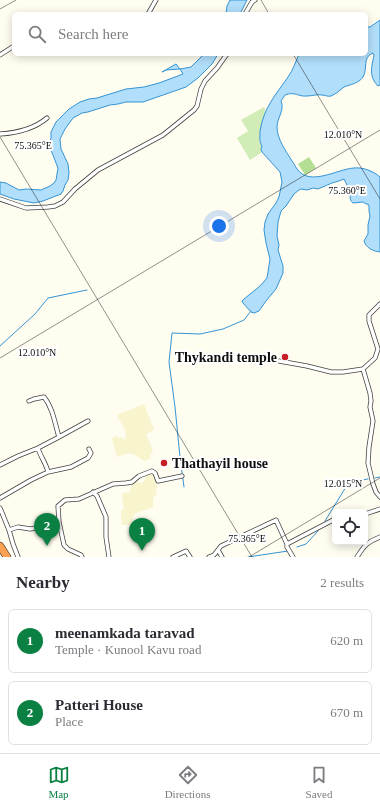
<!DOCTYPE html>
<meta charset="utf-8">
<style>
body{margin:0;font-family:"Times New Roman",serif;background:#f2f2f3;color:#2b2b33}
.controls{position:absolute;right:12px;bottom:12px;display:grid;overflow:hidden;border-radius:6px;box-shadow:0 2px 10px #0003}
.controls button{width:36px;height:36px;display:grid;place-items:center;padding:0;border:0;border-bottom:1px solid #e1e1e2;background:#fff;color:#2b2b33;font:20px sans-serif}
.you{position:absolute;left:219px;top:226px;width:14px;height:14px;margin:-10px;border:3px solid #fff;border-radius:50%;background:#1a73e8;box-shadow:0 0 0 6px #1a73e833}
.badge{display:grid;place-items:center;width:26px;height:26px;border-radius:50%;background:#0b8043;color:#fff;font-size:13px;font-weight:700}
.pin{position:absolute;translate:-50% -33px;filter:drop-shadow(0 1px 2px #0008)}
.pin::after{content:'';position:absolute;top:21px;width:14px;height:12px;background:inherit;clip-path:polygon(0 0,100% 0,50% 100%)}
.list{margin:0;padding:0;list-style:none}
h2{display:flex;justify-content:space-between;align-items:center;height:52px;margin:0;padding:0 16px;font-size:17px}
h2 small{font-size:13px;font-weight:400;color:#7c7c81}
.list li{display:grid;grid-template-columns:26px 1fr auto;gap:12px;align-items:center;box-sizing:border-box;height:64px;margin:0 8px 8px;padding:0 8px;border:1px solid #e1e1e2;border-radius:6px}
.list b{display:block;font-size:15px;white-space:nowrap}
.list p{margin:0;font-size:13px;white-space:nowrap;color:#7c7c81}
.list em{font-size:13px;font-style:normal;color:#7c7c81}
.icon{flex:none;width:22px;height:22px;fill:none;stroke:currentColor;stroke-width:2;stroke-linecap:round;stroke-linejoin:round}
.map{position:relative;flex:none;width:380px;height:557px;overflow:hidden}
.search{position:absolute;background:#fff;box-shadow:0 2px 10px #0003;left:12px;right:12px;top:12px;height:44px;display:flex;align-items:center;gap:10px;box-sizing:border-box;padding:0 14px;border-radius:6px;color:#7c7c81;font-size:15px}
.sheet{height:196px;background:#fff}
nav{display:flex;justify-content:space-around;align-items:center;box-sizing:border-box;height:56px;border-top:1px solid #e1e1e2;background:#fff;font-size:11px;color:#7c7c81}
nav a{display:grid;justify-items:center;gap:2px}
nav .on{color:#0b8043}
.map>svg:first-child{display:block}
</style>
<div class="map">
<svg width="380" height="557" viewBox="0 0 380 557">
<rect width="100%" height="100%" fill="#fffcf0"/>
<!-- farmland -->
<path fill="#f7f4ce" d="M144 404 154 430 146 434 153 451 150 455 151 458 144 461 137 456 129 453 117 457 112 438 116 436 119 438 122 437 124 440 126 437 125 430 117 415Z
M152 473 156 482 157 488 156 490 157 493 153 498V507L136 513 133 517 131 524 122 525 121 516V511L124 509 122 497 123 493 130 492 132 484 136 482 142 483 146 478 144 475Z"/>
<!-- green -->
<path fill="#d2ecb7" d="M264 107 265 109 261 153 250 160 237 138 248 131 241 120Z"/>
<!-- forest -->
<path fill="#b5de95" d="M309 157 316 168 305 175 298 164Z"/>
<!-- water -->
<path fill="#b1defa" stroke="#3494d5" d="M230 0H247L240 14H226L227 6Z
M380 20V85L378 86C368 76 372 66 374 55L373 53C362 57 368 69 363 77 358 84 351 84 344 87 340 90 336 94 331 96 328 97 325 95 322 95 317 94 312 96 307 96 298 97 295 91 285 95L281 101C285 110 277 118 277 127 277 139 286 151 292 161 294 163 295 166 297 169 310 187 337 169 354 168 363 167 373 171 380 177V252C373 251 366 248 364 241L368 234V225L370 216 369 211V206L368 204H366L363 202 353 203C349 200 350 196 351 191L348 187 344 179 339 181 332 183 318 189 313 188 307 190 301 189 299 190 294 194 286 206 281 211 278 222 277 236 279 245 278 250 283 266V273L276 289 266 301 259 311 254 313 251 312 243 303 242 301 244 299 260 286 267 278 270 259 266 243 264 230 265 222 268 214 276 203 279 197 282 182 280 172 262 152 261 149 262 146C259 141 260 137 260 131 264 107 275 96 288 77 293 70 296 61 299 54H366V27H370Z
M204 54H218L212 64 198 78 186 87 143 102H126L118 104 110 105 88 112 82 113 73 118 65 129 60 139 61 149 68 164 69 173 68 180 65 185 63 191 61 194 43 201 34 203 14 199 0 194V182L6 183 19 190 26 189 41 190 50 186 54 183 56 180 58 168 49 145 51 138V132L56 122 69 109 80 102 89 99 97 98 126 89 144 87 159 83 183 74 180 69 166 70 162 72 176 64 180 69 191 67Z"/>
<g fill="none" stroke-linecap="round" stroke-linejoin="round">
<!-- stream -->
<path stroke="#3494d5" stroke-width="1" d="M0 346 35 314 48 298 87 290
M375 478 380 477
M184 487 180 457 175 407 169 362 172 333 200 334 223 329 244 320 251 311
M325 521 349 482 368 479
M297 547 306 544 318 531
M248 557 288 551"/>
<!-- street casing -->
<g stroke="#414141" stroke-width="5">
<path id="street" d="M148 14 156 0
M245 14 252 2 255 0
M0 55 14 46
M0 134C16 133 34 129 47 118
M0 199 26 208 48 207 55 206 63 202 75 189 98 170 163 135 194 110 197 106 201 89 205 81 217 68 227 54
M380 304 369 315V321L378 349 375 358 363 369 370 393 371 401 370 407 373 421 369 447 368 463 373 484 376 492 380 497
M279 361 307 366 331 372H343L363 369
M29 401 34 399 44 397C53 408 55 424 59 437L38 448C40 456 46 463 48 472
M59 437 88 421
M0 465 18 456 38 448
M93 492 97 496 106 517V537L109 557
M0 498 31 480 48 472 71 467 88 458 91 453 89 449
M0 508 9 530
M352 512H353
M365 514 380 509
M59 522 58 506 65 500 79 499 113 484 126 483 132 482 139 476 152 471 155 473 158 481 182 476
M287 544 335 519
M218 550 222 557
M18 557 13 544 9 530 18 527 30 529 36 528 59 522 64 545 68 549 81 555 82 557
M173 557 186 551 190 557
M209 557 214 555 221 546 276 520 287 544V547L293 557
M357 557C364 546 367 542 380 537"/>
</g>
<!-- highway casing -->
<g stroke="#1f1f1f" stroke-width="8">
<path id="highway" d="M0 546 7 557"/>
</g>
<!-- street -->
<use href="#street" stroke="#fff" stroke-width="3.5"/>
<!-- highway -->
<use href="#highway" stroke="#fca051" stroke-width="7"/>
</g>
<!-- ticks -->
<path fill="none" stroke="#0e0e0e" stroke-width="1" stroke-opacity="0.45" d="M261 0 269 14M0 9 16 0M293 54 380 199M0 137 252 557M0 358 380 130M249 557 380 478"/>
<!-- markers -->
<g fill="#c71e25" stroke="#fff" stroke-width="1.5">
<circle cx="285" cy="357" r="4"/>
<circle cx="164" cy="463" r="4"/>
</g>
<g text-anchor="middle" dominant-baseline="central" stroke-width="4" stroke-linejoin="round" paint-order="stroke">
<!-- poi labels -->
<g font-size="14" font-weight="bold" fill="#0e0e0e" stroke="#fff" text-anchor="end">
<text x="277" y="357">Thykandi temple</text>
<text x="172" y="463" text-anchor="start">Thathayil house</text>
</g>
</g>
<g font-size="10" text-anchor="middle" fill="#0e0e0e" stroke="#fff" stroke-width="4" stroke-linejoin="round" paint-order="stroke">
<text x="343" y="138">12.010°N</text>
<text x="33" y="149">75.365°E</text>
<text x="347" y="194">75.360°E</text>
<text x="37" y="356">12.010°N</text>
<text x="343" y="487">12.015°N</text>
<text x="247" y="542">75.365°E</text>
</g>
</svg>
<div class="controls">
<button><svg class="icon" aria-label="locate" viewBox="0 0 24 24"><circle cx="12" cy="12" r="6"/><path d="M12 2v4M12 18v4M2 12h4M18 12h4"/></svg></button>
</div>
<div class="you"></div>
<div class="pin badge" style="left:142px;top:551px">1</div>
<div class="pin badge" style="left:47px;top:546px">2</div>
<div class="search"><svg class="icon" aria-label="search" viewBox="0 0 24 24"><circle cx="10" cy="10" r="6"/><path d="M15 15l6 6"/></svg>Search here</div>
</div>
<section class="sheet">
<h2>Nearby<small>2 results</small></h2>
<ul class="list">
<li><span class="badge">1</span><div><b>meenamkada taravad</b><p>Temple · Kunool Kavu road</p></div><em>620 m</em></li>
<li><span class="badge">2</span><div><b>Patteri House</b><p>Place</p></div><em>670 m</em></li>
</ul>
</section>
<nav>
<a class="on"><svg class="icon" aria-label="map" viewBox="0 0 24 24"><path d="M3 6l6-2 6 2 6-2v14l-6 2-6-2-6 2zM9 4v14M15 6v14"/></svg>Map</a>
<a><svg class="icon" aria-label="directions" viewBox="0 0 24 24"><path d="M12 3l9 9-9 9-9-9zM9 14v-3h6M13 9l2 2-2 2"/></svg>Directions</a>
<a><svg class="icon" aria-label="saved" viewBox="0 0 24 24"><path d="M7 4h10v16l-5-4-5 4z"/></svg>Saved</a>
</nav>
